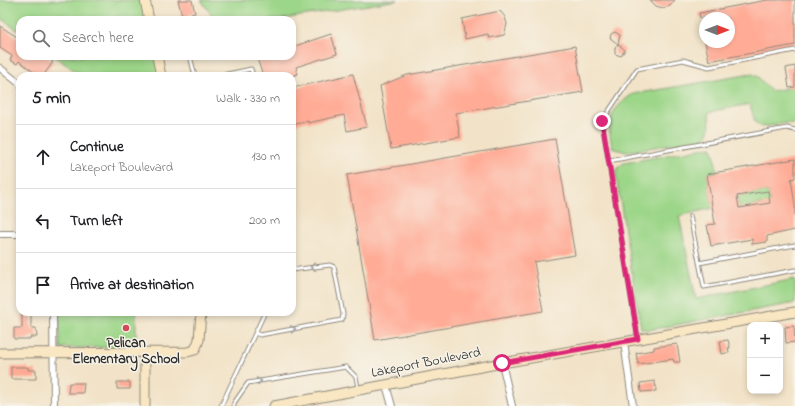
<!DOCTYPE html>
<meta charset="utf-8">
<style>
body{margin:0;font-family:"Indie Flower",sans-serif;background:#f2f2f2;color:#202124}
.controls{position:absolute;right:12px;bottom:12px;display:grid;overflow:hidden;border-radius:8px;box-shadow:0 2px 6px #0003}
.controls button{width:36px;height:36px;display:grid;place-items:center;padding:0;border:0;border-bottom:1px solid #e0e0e0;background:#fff;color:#202124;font:20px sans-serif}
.compass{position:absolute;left:699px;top:12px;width:36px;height:36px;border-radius:50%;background:#fff;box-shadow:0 2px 6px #0003;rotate:90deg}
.stop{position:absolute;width:12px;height:12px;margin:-9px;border:3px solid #db2777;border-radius:50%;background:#fff}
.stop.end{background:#db2777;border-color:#fff;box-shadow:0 1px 4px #0008}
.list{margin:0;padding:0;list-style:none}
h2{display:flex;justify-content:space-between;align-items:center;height:52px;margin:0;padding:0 16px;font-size:17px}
h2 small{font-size:13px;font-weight:400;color:#757577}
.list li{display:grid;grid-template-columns:26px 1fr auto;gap:12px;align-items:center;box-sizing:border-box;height:64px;padding:0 16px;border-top:1px solid #e0e0e0}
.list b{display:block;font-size:15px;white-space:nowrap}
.list p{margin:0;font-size:13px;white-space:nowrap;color:#757577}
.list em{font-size:13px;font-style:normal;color:#757577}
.icon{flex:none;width:22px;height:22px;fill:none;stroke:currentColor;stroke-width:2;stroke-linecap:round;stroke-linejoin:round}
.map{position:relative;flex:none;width:795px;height:406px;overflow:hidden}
.search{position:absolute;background:#fff;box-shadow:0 2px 6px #0003;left:16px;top:16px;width:280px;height:44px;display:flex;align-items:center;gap:10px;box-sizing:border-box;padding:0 14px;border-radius:12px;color:#757577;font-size:15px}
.panel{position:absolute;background:#fff;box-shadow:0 2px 6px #0003;left:16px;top:72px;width:280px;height:244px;border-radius:12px}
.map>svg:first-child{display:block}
</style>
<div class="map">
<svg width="795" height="406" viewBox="0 0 795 406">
<rect width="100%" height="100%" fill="#f7f3e8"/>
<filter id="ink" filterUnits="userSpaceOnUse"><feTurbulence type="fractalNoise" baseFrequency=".025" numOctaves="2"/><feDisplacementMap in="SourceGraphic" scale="8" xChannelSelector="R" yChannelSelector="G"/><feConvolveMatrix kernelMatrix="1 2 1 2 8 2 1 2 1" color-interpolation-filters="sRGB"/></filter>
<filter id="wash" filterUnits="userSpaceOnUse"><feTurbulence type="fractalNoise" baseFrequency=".012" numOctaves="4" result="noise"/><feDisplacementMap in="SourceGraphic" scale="16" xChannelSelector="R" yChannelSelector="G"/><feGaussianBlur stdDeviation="0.9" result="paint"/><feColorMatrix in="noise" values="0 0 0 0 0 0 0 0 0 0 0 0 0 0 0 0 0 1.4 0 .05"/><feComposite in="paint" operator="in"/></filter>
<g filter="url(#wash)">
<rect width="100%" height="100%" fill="#f2e3c8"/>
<!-- green -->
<path fill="#9cd688" stroke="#64805a" d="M0 0H145L149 20H20V32L0 18Z
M201 0H398L277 20H215Z
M54 56H157L161 76H82Z
M752 74 758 77 771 91 795 87V124L786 123 762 127 755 122 750 104 709 112C709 122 713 134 702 139L626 152 613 148C605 123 611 108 633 94Z
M711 147 714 153 717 172 707 174 713 208 679 216 696 299 795 279V303L648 330 641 328 616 175 618 167 624 163Z
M768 191 772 213 761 204 746 207 741 217 737 196Z
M59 312H136V347L60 348Z"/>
<g id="blocks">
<!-- building -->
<path fill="#ffab95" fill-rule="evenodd" d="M178 0H192L195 13 188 15 189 20H183Z
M650 0H675L670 6 663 8 656 6Z
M767 0H795V45L709 61 705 42H729V18H700L699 13Z
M500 11 505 17 507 24 504 35 489 38 488 34 465 39 462 19Z
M0 26 20 39V56H45L53 62 43 76H39L19 61 17 64 10 60 12 56 0 48Z
M615 32 620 35 618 44 625 50 621 56 615 54V48L618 44 610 38 611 34Z
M331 34 337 54 296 67 298 74 292 76H263L257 58 263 56H292V47Z
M575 46 583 92 456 113 460 137 391 149 380 86 407 75Z
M795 66V87L789 88 786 68Z
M353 74 367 127 347 131 344 115 308 123V121L292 125V88Z
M555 139 575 255 534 262 543 311 375 340 347 175Z
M795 159V178L791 179 795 205V230L767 236V242L752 244V239L711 246 707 225 715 224 707 174ZM768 191 770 203 739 208 737 196Z
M22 312H31V328H36L37 337H30V339H14V328H22Z
M794 326 795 342 786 343 785 327Z
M728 340 730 348H728L729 352 722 354 720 341Z
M677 344 680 362H674L673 359 638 364 636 353 654 350V347Z
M11 367H28V370H36V379H11Z
M655 381 656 391 641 392 640 383Z
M117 382H130V389H117Z
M69 383H84L83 393H68Z"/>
</g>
</g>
<g filter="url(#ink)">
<use href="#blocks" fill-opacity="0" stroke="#8e877a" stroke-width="1"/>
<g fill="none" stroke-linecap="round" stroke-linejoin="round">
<!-- lane casing -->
<g stroke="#8e877a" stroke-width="5">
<path id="lane" d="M190 56 195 76
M218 76 251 69 253 76
M609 161 787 128 795 130
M690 216 704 287 795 270
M699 263 795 245
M255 333 260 335 342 320 343 314 334 267 330 265 292 270
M638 338 602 121 637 69 683 60 709 67 795 50
M221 406 265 312
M234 406V403L248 383 346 367 356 377 358 388"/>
</g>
<!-- street casing -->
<g stroke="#8e877a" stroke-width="8">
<path id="street" d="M0 68 20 84
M0 234H20
M53 312 54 406
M624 342 633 406
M502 363 512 406
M386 385 392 406"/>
</g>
<!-- secondary casing -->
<g stroke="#8e877a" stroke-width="11">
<path id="secondary" d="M145 0 149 20
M157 56 161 76
M0 353 187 352 195 350 199 340 201 312
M145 353V406
M274 406 502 363 795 312"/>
</g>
<!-- lane -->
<use href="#lane" stroke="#fff" stroke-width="3"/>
<!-- street -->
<use href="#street" stroke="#fff" stroke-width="6"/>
<!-- secondary -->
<use href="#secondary" stroke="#f9e7c3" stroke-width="9"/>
</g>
<!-- one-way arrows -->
<defs><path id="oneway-chevron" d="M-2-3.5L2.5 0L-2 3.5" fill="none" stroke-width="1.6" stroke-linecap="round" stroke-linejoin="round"/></defs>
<g stroke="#a0a0a0">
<use href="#oneway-chevron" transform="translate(313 267) rotate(172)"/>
<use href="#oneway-chevron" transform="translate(293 329) rotate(-10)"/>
<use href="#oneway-chevron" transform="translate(259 381) rotate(-9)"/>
</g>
</g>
<g fill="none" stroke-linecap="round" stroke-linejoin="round" filter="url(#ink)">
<!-- route -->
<path stroke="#db2777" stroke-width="5" d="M502 363 638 339 602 121"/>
</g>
<!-- markers -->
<circle fill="#d1495b" stroke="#f7f3e8" stroke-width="1.5" cx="126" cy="328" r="4"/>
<g text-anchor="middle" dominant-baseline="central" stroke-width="3" stroke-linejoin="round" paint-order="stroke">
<!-- poi labels -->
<g font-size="14" font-weight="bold" fill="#2b2b2b" stroke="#f7f3e8">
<text x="126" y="343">Pelican<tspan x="126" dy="16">Elementary School</tspan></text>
</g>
<!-- street labels -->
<g font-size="14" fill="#2b2b2b" stroke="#f7f3e8">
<text transform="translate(426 363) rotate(-11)">Lakeport Boulevard</text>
</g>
</g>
</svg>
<div class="controls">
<button>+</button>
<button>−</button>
</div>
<svg class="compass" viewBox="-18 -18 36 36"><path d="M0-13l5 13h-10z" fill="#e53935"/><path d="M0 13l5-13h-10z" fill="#757577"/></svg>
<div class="stop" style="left:502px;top:363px"></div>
<div class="stop end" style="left:602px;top:121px"></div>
<div class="search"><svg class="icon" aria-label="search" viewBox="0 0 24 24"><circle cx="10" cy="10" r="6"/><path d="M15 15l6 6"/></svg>Search here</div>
<section class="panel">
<h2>5 min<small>Walk · 330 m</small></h2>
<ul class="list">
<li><svg class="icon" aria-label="ahead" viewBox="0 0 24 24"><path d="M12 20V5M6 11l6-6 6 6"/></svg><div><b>Continue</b><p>Lakeport Boulevard</p></div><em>130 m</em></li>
<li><svg class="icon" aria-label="left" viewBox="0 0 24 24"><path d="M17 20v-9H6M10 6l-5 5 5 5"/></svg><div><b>Turn left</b></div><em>200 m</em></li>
<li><svg class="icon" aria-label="arrive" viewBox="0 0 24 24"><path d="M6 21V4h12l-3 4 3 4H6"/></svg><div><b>Arrive at destination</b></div></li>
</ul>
</section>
</div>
